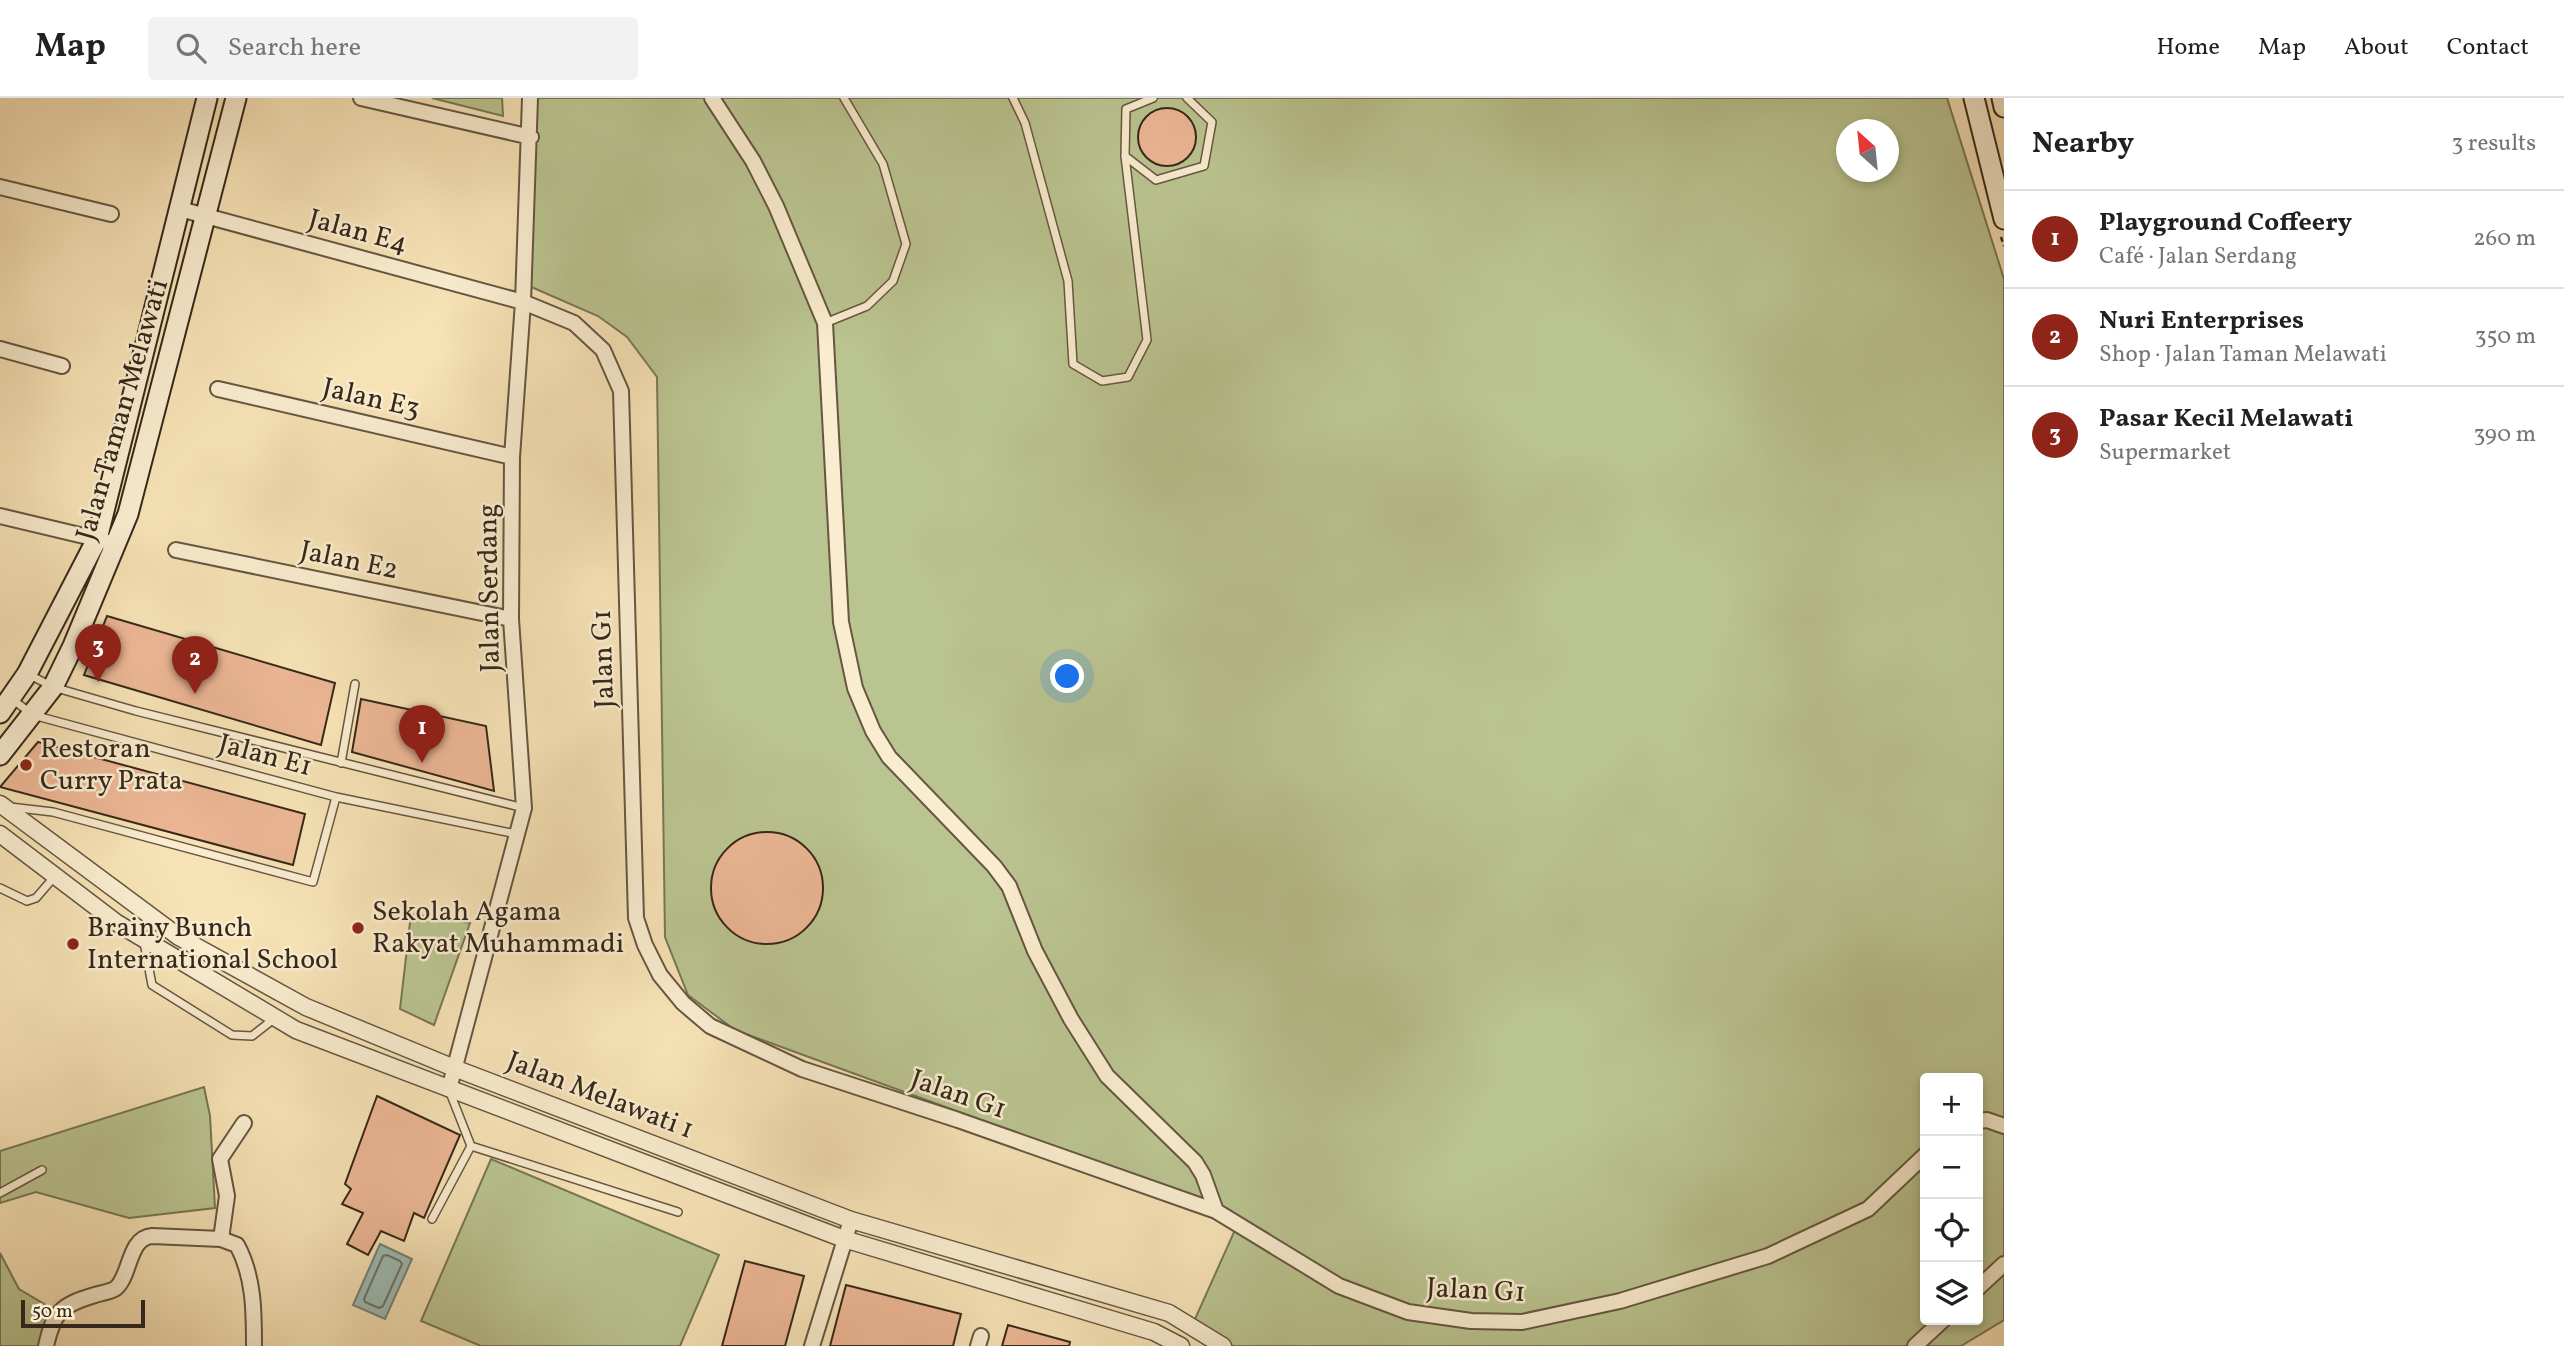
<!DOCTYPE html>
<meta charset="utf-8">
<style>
body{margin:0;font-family:Vollkorn,serif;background:#f2f2f2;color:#202124}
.controls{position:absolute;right:21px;bottom:21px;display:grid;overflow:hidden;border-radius:7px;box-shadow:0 4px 10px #0003}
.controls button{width:63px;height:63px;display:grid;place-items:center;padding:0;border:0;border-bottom:2px solid #e0e0e0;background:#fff;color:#202124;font:35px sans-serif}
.compass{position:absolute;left:1836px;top:21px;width:63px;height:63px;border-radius:50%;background:#fff;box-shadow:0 4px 10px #0003;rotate:333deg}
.scale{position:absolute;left:21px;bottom:18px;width:124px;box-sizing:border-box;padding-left:7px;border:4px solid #36281b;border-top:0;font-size:19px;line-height:24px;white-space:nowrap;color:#36281b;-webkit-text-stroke:5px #f9eccf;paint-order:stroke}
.you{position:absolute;left:1068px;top:579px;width:24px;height:24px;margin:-18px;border:5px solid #fff;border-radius:50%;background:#1a73e8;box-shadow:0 0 0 10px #1a73e833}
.badge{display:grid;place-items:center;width:46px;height:46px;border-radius:50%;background:#8f2418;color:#fff;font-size:23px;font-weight:700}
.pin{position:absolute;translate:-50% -58px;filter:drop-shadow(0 2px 4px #0008)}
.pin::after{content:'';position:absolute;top:37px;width:24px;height:21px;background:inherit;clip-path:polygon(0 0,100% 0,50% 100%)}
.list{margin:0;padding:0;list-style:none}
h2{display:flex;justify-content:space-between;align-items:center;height:91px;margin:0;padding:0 28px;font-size:30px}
h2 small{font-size:23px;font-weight:400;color:#757577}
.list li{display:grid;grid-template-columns:46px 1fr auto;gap:21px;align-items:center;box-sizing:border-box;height:98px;padding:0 28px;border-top:2px solid #e0e0e0}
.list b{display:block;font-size:26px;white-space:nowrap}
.list p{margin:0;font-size:23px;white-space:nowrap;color:#757577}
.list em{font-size:23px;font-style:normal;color:#757577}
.icon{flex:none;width:38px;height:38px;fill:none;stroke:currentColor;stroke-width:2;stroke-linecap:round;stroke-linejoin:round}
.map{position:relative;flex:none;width:2004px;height:1248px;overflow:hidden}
header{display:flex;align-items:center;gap:42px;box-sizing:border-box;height:98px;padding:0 35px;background:#fff;border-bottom:2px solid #e0e0e0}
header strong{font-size:33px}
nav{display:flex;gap:38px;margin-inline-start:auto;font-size:24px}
.search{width:490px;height:63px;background:#f2f2f2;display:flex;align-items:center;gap:18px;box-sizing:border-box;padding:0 24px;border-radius:7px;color:#757577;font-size:26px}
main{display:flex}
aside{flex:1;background:#fff}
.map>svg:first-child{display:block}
</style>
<header>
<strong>Map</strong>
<div class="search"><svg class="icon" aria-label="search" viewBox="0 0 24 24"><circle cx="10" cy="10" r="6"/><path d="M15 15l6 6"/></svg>Search here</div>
<nav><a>Home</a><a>Map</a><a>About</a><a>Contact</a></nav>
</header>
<main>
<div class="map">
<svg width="2004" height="1248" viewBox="0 0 2004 1248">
<rect width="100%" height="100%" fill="#f6e2b5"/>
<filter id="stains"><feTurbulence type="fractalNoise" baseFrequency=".00286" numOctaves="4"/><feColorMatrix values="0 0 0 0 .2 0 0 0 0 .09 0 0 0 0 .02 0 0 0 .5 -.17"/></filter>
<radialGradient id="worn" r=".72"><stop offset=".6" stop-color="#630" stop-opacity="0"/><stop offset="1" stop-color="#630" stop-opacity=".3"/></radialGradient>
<!-- green -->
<path fill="#bac490" stroke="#787656" stroke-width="2" fill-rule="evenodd" d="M432 0H502L503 18Z
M530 0H1947L2004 181V1222L1961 1248H1227L1191 1230 1235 1132 1177 1098 970 1018 735 932 688 897 665 839 657 279 627 239 598 218 529 188ZM1846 32H1888V74H1846ZM1925 980H1978V1222H1925Z
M411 816 470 825 434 927 400 911Z
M204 989 210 1018 215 1110 129 1120 36 1094 0 1105V1053Z
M491 1061 719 1157 680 1248H481L421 1223Z
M0 1155 19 1191 51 1210 45 1248H0Z"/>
<!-- water -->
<path fill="#9ebcb5" stroke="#748177" stroke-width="2" d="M380 1146 412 1161 385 1221 353 1207Z"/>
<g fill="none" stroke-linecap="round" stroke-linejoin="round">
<!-- shore -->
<path stroke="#6a7268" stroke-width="2" d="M387 1157 400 1163 402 1166 383 1208 379 1210 365 1204 364 1201 383 1158Z"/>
</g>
<!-- building -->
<path fill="#ecb694" stroke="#36281b" stroke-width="2" d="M1138 39a29 29 0 1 1 58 0a29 29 0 1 1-58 0Z
M107 518 335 585 321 647 84 577Z
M361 601 486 628 494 693 352 654Z
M38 644 305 716 293 767 0 689Z
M711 790a56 56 0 1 1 112 0a56 56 0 1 1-112 0Z
M377 998 460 1037 424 1120 414 1115 404 1143 381 1133 368 1157 347 1146 363 1115 342 1106 351 1091 345 1086Z
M745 1163 804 1178 785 1248H722Z
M846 1187 961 1216 953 1248H830Z
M1008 1227 1070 1244 1069 1248H1002Z"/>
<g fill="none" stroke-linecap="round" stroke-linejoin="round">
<!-- service casing -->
<g stroke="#665642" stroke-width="10">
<path id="service" d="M1013 0 1025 25 1068 183 1073 266 1102 283 1128 279 1147 242 1125 58 1126 11 1153 0
M1125 58 1156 82 1204 68 1212 24 1187 0
M825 225 867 208 893 183 906 146 883 66 844 0
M28 576 53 589 136 613 524 710
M12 601 33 617 336 699 516 736
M341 665 355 586
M10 709 53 714 313 784 336 699
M0 790 27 803 36 800 55 778
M144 844 152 887 232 937 252 938 275 920
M471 1048 678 1114
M0 1095 42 1072
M432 1121 471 1048 449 992"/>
</g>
<!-- minor casing -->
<g stroke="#665642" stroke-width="18">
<path id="minor" d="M361 0 531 39
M712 0 753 63 776 108 825 225 841 524 855 590 873 633 889 659 994 768 1009 788 1035 853 1071 921 1107 978 1195 1064 1203 1077 1216 1113
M0 89 111 116
M180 111 523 204 574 225 603 252 621 293 636 820 645 847 660 877 683 905 710 928 802 971 958 1022 1216 1113 1339 1188 1408 1214 1471 1223 1522 1224 1620 1203 1768 1158 1868 1111 1925 1057
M0 251 62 268
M218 291 512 359
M0 418 105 443
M176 452 511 521
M449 991 524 710 511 521 512 359 523 204 530 0
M1978 1023 1987 1022 2004 1028
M221 1141 227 1098 220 1061 244 1025
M1978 1190 2004 1166
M46 1248C54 1213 61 1207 95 1197 101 1195 111 1194 116 1190 131 1177 128 1140 152 1138L221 1141 237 1147C254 1178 254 1214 254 1248
M812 1248 851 1122
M978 1248 981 1238
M1915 1248 1943 1222"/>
</g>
<!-- tertiary casing -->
<g stroke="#665642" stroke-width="19">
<path id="tertiary" d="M0 706 179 839 306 909 454 970 851 1122 1169 1215 1223 1248
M0 736 117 825 296 932 844 1141 1154 1234 1181 1248"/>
</g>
<!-- secondary casing -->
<g stroke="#36281b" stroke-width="23">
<path id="secondary" d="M1974 0 2004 121
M2002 0 2004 9
M0 615 27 576 97 441 207 0
M0 657 53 589 73 548 128 416 236 0"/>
</g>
<!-- path -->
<path stroke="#36281b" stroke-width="2.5" stroke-dasharray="5 3.5" stroke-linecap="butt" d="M2001 139 2004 148"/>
<!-- service -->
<use href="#service" stroke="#f9eccf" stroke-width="7"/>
<!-- minor -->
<use href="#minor" stroke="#f9eccf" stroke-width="14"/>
<!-- tertiary -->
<use href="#tertiary" stroke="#f9eccf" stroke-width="16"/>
<!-- secondary -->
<use href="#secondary" stroke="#f9eccf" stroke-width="19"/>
</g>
<!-- markers -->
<g fill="#8f2418" stroke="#f9eccf" stroke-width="2.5">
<circle cx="26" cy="667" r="7"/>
<circle cx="358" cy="830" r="7"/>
<circle cx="73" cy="846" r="7"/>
</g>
<g text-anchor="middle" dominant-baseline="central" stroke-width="5" stroke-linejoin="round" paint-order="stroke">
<!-- street labels -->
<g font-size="28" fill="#36281b" stroke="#f9eccf">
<text transform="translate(358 134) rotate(15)">Jalan E4</text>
<text transform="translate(371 301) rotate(13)">Jalan E3</text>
<text transform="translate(123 312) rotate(-74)">Jalan Taman Melawati</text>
<text transform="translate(349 463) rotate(12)">Jalan E2</text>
<text transform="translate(490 490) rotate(-91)">Jalan Serdang</text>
<text transform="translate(604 561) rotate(-92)">Jalan G1</text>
<text transform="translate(265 658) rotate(15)">Jalan E1</text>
<text transform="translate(958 997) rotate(19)">Jalan G1</text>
<text transform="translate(600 998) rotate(21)">Jalan Melawati 1</text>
<text transform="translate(1476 1193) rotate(3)">Jalan G1</text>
</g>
<!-- poi labels -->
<g font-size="28" fill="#36281b" stroke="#f9eccf" text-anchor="start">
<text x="40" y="651">Restoran<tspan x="40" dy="32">Curry Prata</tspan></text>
<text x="372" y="814">Sekolah Agama<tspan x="372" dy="32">Rakyat Muhammadi</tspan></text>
<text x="87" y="830">Brainy Bunch<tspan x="87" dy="32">International School</tspan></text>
</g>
</g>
<rect width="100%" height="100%" filter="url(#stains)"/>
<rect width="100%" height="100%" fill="url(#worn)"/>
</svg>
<div class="controls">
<button>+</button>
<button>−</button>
<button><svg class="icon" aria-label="locate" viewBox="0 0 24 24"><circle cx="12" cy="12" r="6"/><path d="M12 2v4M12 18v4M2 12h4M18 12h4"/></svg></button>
<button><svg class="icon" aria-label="layers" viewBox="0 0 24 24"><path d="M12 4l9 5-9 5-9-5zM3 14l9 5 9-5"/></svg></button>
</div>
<svg class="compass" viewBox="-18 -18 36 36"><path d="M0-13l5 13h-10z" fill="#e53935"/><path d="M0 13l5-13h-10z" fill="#757577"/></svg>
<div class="scale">50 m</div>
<div class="you"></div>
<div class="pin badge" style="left:422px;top:665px">1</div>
<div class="pin badge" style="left:195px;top:596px">2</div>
<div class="pin badge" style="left:98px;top:584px">3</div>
</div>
<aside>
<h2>Nearby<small>3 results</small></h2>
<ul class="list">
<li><span class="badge">1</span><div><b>Playground Coffeery</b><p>Café · Jalan Serdang</p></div><em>260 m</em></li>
<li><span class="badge">2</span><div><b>Nuri Enterprises</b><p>Shop · Jalan Taman Melawati</p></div><em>350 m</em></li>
<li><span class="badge">3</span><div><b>Pasar Kecil Melawati</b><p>Supermarket</p></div><em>390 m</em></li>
</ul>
</aside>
</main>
